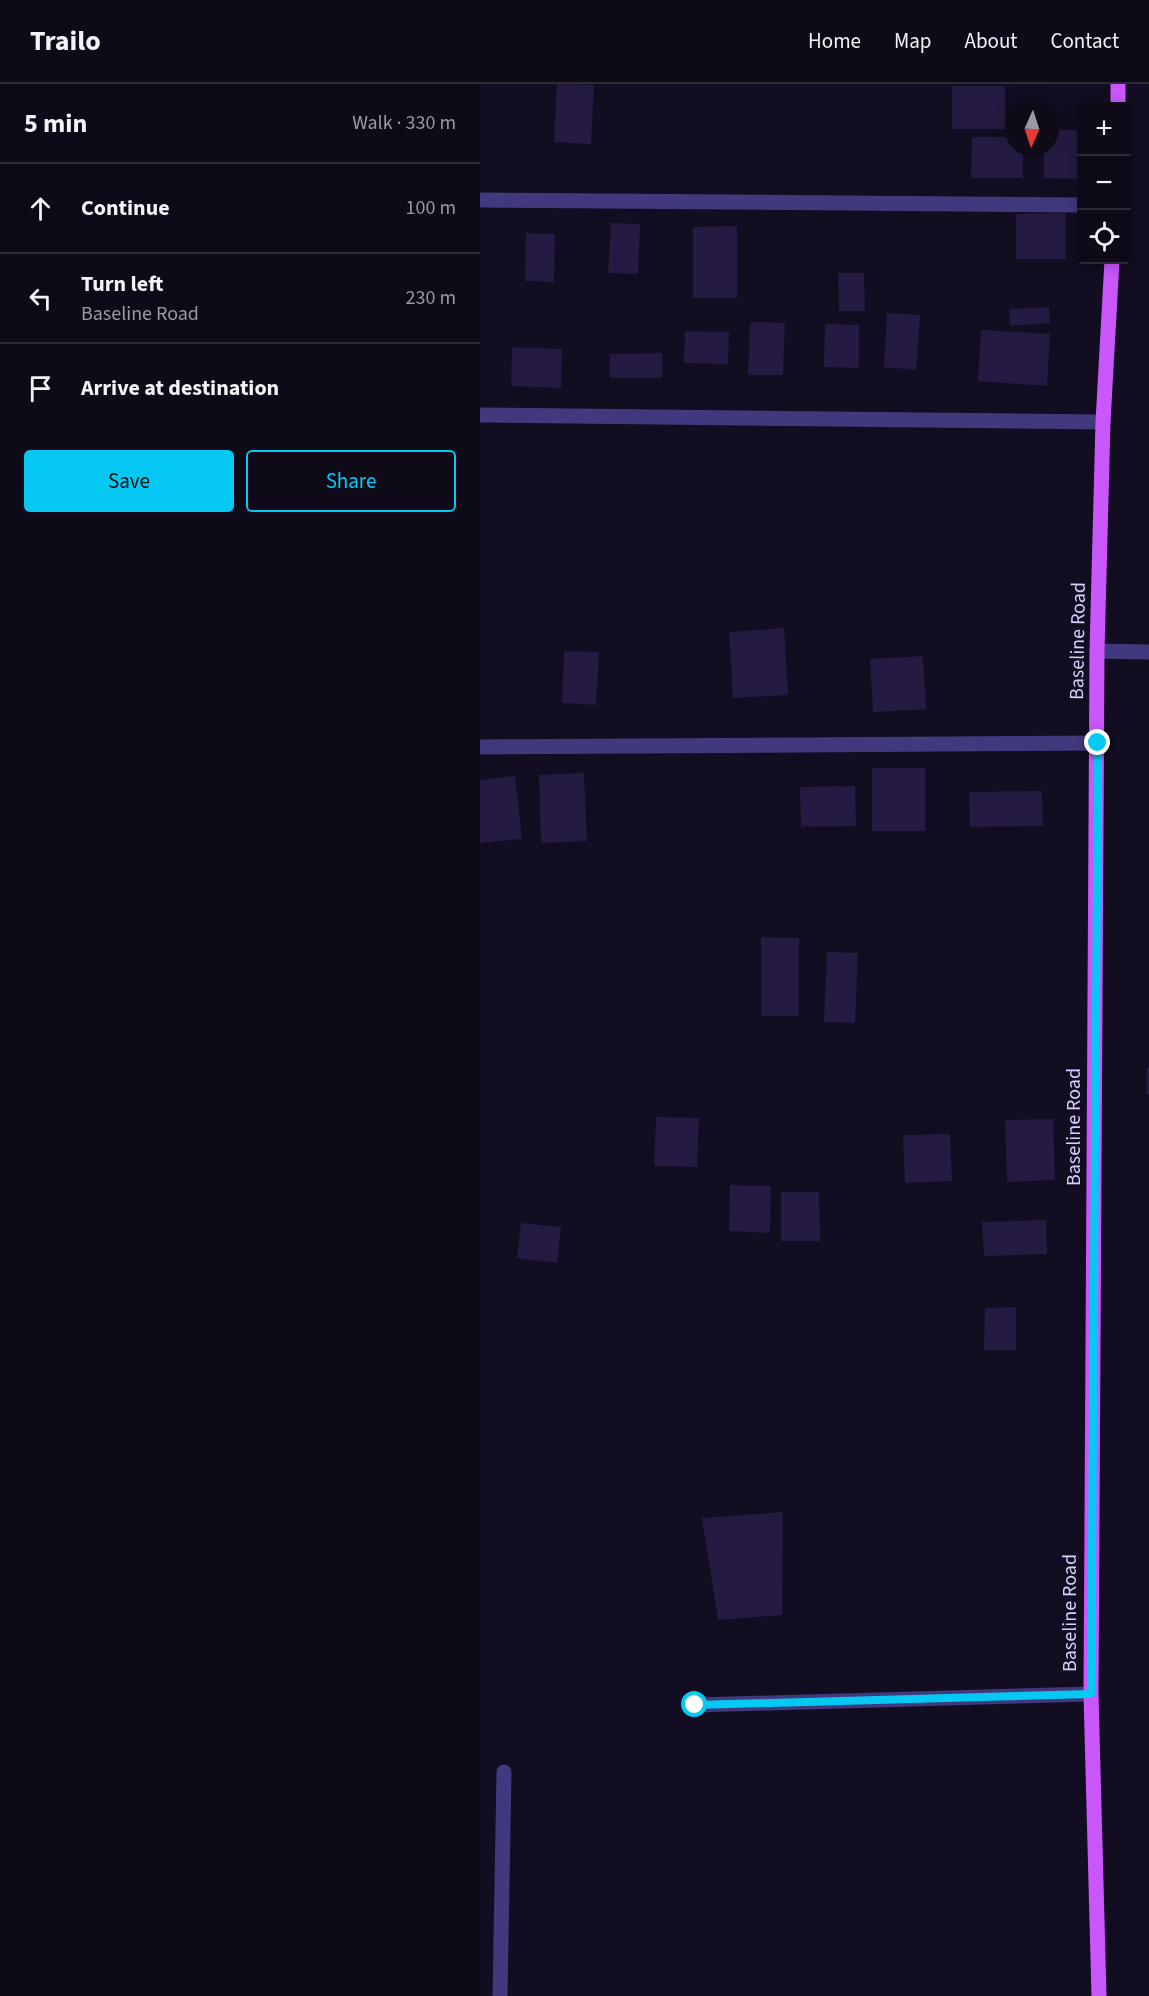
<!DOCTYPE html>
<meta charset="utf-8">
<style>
body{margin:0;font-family:"Source Sans 3",sans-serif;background:#171321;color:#f1f3f6}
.controls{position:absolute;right:18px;top:18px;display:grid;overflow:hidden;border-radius:6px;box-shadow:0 3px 15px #0003}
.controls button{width:54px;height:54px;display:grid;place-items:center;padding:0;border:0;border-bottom:2px solid #2e2b37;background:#0e0a18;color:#f1f3f6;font:30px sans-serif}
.compass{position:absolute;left:525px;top:18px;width:54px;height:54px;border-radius:50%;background:#0e0a18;box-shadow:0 3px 15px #0003;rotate:183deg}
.stop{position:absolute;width:18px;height:18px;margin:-14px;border:4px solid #05c9f2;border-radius:50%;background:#fff}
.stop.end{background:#05c9f2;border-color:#fff;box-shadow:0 2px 6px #0008}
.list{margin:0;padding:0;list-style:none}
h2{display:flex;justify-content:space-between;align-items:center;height:78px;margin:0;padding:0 24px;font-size:26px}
h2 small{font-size:20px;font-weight:400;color:#9b9aa2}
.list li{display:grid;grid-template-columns:39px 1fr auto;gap:18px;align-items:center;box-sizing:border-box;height:90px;padding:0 24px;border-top:2px solid #2e2b37}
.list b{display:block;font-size:22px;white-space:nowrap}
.list p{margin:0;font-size:20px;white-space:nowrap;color:#9b9aa2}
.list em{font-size:20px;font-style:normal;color:#9b9aa2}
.actions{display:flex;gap:12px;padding:18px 24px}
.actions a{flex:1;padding:14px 0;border:2px solid #05c9f2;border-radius:6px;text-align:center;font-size:21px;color:#05c9f2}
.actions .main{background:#05c9f2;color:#111}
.icon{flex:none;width:33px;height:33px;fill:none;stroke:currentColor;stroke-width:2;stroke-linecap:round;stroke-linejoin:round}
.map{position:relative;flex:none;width:669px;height:1912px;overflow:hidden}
header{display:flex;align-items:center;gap:36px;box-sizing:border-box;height:84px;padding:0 30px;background:#0e0a18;border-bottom:2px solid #2e2b37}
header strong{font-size:28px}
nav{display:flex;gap:33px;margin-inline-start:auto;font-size:21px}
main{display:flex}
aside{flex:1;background:#0e0a18}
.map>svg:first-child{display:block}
</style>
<header>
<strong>Trailo</strong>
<nav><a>Home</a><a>Map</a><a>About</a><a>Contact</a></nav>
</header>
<main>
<aside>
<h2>5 min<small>Walk · 330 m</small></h2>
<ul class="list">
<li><svg class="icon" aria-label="ahead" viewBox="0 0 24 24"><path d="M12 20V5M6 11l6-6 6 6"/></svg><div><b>Continue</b></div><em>100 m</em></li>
<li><svg class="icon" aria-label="left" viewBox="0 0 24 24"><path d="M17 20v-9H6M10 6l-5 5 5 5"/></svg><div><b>Turn left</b><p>Baseline Road</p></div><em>230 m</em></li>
<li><svg class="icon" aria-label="arrive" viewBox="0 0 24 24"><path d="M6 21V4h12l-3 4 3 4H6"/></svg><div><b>Arrive at destination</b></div></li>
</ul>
<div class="actions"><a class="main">Save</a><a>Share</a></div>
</aside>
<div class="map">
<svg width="669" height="1912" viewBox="0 0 669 1912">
<rect width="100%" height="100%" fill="#120d20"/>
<!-- building -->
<path fill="#251a41" d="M77 0 114 1 111 60 74 58Z
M472 2H525V45H472Z
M570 45 602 46V95L564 94V63H570Z
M492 53H534V63H543V94H491Z
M586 129V175H536V130Z
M131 139 160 140 158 190 128 189Z
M257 142V214H213V143Z
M46 149 75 150 74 198 45 197Z
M358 189H384L385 227H359Z
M569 223 570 239 530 242 529 225Z
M407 229 440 231 436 286 404 283Z
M270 238 305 239 303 291H268Z
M345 240 379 241V284L344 283Z
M501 246 570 250 567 302 498 297Z
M205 247 249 248 248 280 204 279Z
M32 263 82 265 81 304 31 302Z
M182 269V294H130V270Z
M304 544 308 611 253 614 249 548Z
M84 567 119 568 116 621 82 619Z
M443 572 446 625 393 628 390 575Z
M392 684H445V747H392Z
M104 689 107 757 61 759 59 691Z
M35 692 42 755 0 759V696Z
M375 702 376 742 321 743 320 703Z
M562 707 563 742 490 743 489 708Z
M281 853 319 854V932H281Z
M347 868 378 869 375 939 344 938Z
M667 984H669V1010H666Z
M176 1033 219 1034 217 1083 174 1082Z
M573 1035 575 1096 527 1098 525 1036Z
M470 1050 472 1097 425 1099 423 1051Z
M250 1101 291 1102 290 1149 249 1147Z
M301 1108H339L340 1157H301Z
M566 1136 567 1170 504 1172 502 1138Z
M41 1139 81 1143 77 1179 37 1174Z
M536 1223V1266H504L505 1224Z
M303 1428 302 1531 238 1536 222 1434Z"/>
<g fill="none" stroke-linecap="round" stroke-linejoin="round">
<!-- minor -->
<path stroke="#41397e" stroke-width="15" d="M0 116 602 121
M617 567 669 568
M0 663 618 659
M215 1621 611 1610
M20 1912 24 1688"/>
<!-- tertiary -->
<path stroke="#41397e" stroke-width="15" d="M0 331 623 338"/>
<!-- primary -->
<path stroke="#ca57fb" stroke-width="15" d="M638 22V0
M619 1912 611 1610 617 567 623 338 632 176"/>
</g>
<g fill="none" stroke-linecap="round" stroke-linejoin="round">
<!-- route -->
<path stroke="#05c9f2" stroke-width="8" d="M215 1621 611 1610 618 659"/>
</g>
<g text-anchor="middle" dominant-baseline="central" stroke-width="4.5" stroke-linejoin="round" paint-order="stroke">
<!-- street labels -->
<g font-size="20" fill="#d7cefe" stroke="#120d20">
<text transform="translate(598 557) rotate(-89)">Baseline Road</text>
<text transform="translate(594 1043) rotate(-90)">Baseline Road</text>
<text transform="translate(590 1529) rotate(-90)">Baseline Road</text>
</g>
</g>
</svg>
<div class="controls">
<button>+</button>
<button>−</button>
<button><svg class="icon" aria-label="locate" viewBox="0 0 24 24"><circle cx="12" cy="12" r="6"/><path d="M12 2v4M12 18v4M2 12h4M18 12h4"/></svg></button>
</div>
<svg class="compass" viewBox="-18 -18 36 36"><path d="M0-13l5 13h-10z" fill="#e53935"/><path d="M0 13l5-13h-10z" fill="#9b9aa2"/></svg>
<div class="stop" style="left:215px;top:1621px"></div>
<div class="stop end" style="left:618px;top:659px"></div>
</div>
</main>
